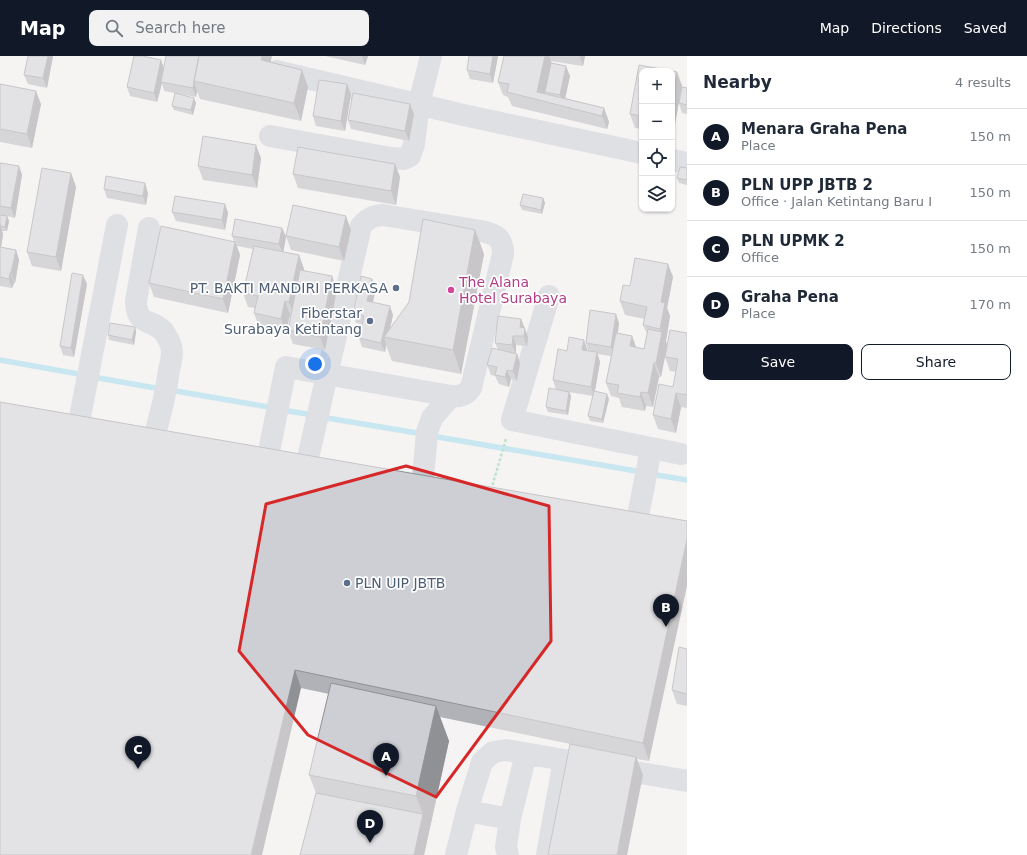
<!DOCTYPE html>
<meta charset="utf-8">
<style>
body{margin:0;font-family:"DejaVu Sans",sans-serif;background:#f2f2f3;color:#1f2937}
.controls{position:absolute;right:12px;top:12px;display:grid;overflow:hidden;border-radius:8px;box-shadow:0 1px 3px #0004}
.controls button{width:36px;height:36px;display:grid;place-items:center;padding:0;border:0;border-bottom:1px solid #e0e1e3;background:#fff;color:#1f2937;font:20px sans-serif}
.you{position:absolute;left:315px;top:308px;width:14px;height:14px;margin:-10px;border:3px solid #fff;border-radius:50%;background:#1a73e8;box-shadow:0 0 0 6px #1a73e833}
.badge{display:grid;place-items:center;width:26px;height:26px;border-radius:50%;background:#111827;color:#fff;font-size:13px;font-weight:700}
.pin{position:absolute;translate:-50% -33px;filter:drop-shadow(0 1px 2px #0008)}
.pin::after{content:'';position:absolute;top:21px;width:14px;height:12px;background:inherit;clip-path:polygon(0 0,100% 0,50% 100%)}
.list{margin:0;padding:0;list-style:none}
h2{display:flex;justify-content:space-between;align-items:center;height:52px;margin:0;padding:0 16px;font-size:17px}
h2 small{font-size:13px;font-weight:400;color:#747a83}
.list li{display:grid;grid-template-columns:26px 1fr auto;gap:12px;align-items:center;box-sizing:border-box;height:56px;padding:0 16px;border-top:1px solid #e0e1e3}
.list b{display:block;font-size:15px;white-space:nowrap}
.list p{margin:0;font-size:13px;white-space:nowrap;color:#747a83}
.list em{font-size:13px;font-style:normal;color:#747a83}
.actions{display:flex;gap:8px;padding:12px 16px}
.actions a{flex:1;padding:9px 0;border:1px solid #111827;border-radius:8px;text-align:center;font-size:14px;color:#111827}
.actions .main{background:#111827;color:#fff}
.icon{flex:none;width:22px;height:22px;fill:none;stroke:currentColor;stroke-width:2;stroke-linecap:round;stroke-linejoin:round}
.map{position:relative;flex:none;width:687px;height:799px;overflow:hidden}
header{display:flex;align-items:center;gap:24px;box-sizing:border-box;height:56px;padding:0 20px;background:#111827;color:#fff}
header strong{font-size:19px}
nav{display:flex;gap:22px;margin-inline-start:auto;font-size:14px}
.search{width:280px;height:36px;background:#f2f2f3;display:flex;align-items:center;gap:10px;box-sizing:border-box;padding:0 14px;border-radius:8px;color:#747a83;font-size:15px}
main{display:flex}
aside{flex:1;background:#fff}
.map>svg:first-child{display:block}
</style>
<header>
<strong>Map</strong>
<div class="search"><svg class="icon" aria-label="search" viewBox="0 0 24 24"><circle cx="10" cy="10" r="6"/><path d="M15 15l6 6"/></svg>Search here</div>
<nav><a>Map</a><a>Directions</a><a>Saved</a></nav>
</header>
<main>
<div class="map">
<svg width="687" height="799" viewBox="0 0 687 799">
<rect width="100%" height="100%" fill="#f5f3f3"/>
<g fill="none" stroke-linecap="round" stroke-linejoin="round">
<!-- stream -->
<path stroke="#90daee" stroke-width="5.5" d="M0 304 84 319
M93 321 161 333
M170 334 274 352
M282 354 313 359
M321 361 423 378
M432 380 642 416
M650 418 687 424"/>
<!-- path -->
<path stroke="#7ad0a6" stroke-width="2.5" stroke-dasharray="3 2" stroke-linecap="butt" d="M491 434 506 383"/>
<!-- minor -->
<path stroke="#c1cad2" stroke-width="22" d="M276 15 468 60 642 97
M270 80 391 102 404 103 410 100 414 88 419 48 431 0
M672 104 687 107
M149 172 136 245C137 272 151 261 164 276 168 282 172 289 172 296 172 302 170 309 169 314 166 335 162 354 156 374
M549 240 512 364 681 398
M80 361 117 169
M269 395 286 311 451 340C459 341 466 339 471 332L503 198C503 182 496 178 481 175L383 159C373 160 368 162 361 170L308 402
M423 422 427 376 432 362 451 340
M638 460 651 393
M467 755 482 706 493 696 506 694 687 725
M456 799 467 755 510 763 526 698
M508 799 506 791 510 763
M547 799 564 704"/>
</g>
<!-- wall -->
<path fill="#b0b2b7" d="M53 0 47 32 28 28 24 19Z
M325 0H368L365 9Z
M469 0H498L493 27 470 23 467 14Z
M504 0H585L583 10 550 5 551 7 570 20 565 42 604 52 609 66 607 73 512 50 508 41 503 39 498 26Z
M161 4 164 12 271 6 302 14 308 31 301 65 200 43 197 35 196 41 164 35 162 27 157 46 130 40 127 31Z
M639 9 677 16 682 30 679 45 682 31 687 32V58L682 57 679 47 673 78H672V15H642V73L635 72 630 58Z
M0 28 41 48 32 92 0 86Z
M351 38 345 75 316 70 313 60Z
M196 47 193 59 174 54 172 50Z
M414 58 409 85 351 73 348 64Z
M261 102 257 132 203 124 198 110Z
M0 107 19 110 22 119 15 162 7 160 9 165 7 175H2L3 178 1 191 16 194 19 204 15 227H14L12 232 0 230Z
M395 108 400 121 396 149 298 132 293 118Z
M687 112V129L679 127 677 122Z
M71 117 76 131 61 215 32 210 27 196Z
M104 133 148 137 146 149 107 142Z
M543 142 545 147 542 158 522 154 520 149Z
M225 148 228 157 225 174 176 165 172 156Z
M282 172 286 181 283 196 299 199 304 213V214L337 233 325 294 293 288 288 274 291 259H290L286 276 259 271 254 257 255 252 248 251 243 237 253 193 237 190 240 199 228 257 154 241 149 227 234 185 232 180Z
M351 174 344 205 291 194 286 180Z
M475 174 484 198 461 318 392 305 386 289 385 296 362 291 359 282 362 268 356 267 353 257 376 232 373 246 393 259 390 272Z
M668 208 673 221 667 252 670 260 666 285 667 289 687 277V352L681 351 676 377 658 373 653 359 673 331 676 316 670 315 665 301 661 321H659L653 351 646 350 645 355 622 351 619 342 611 340 606 327 611 300 597 298 600 306 595 335 609 343 603 367 590 365 588 360 593 340 569 336 571 340 568 359 548 356 546 351 556 334 553 324 567 295 587 293V295H588L586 287 619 267 618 277 632 280 636 291 644 293 647 278 643 269 645 263 625 259 620 245 630 230Z
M87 228 74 301 63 299 60 290Z
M521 263 528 281 527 290 516 289V298H517L520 307 517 325 511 323 509 331 499 328 495 320 491 319 487 309 498 293 495 287Z
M135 271 136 276 134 289 109 284 108 279Z
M0 346 687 465 649 705 637 703 643 719 570 688 440 661 449 685 424 799H300L316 737 309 719 329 638 301 632Z
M687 593V650L677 648 672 634Z"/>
<!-- shaded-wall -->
<path fill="#909195" d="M48 0H53L47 32 43 22Z
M262 0H272L267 22 261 4Z
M362 0H368L365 9Z
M493 0H498L493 27 490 18Z
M545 0H549L552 8 543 45 537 36Z
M580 0H585L583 10 580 1Z
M161 4 164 13 161 26 162 27 157 46 154 37Z
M566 10 570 20 564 48 560 39Z
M302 14 308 31 301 65 294 47Z
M677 16 682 30 673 78 672 74V44Z
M194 26 197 35 196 41 193 32Z
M347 28 351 38 345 75 341 65Z
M36 35 41 48 32 92 27 78Z
M194 42 196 47 193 59 191 54Z
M410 48 414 58 409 85 405 75Z
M604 52 609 66 607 73 602 60Z
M256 89 261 102 257 132 252 119Z
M395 108 400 121 396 149 391 135Z
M19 110 22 119 15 162 11 152Z
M71 117 76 131 61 215 56 201Z
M145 127 148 137 146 149 143 140Z
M543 142 545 147 542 158 541 154Z
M225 148 228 157 225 174 222 164Z
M7 160 9 165 7 175 5 171Z
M346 160 351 174 344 205 339 191Z
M0 168 3 178 0 198Z
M282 172 286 181 283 198 279 188Z
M475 174 484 198 461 318 453 294Z
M235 186 240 199 228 257 223 243Z
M16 194 19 204 15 227 11 217Z
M299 199 304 213 294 259 289 246Z
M668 208 673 221 667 252 670 260 666 285 667 290 661 321 656 307 662 278 660 273 661 246Z
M10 217 14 227 12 232 9 223Z
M83 219 87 228 74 301 71 292Z
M332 220 337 233 325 294 320 281Z
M372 223 376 232 371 254 367 245Z
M285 245 290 259 286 276 281 263Z
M390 250 393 259 388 282 384 281 386 289 385 296 381 287Z
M616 258 619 267 614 301 611 291Z
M521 263 528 281 527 290 520 271Z
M135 271 136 276 134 289 132 284Z
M513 280 516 289V298L512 289Z
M632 280 637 294 630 290Z
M584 284 587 293 585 303 582 294Z
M597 296 600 306 594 340 591 331Z
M517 298 520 307 517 325 513 315Z
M654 307 659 321 653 351 648 337Z
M507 314 511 323 509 331 505 321Z
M569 336 571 340 568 359 566 355Z
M641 336 646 350 645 355 640 341Z
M676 337 681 351 676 377 671 363Z
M607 338 609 343 603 367 602 363Z
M687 483V530L649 705 643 687Z
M295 614 301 632 262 799H251Z
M436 650 449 685 424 799H414L423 758 416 740Z
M636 701 643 719 627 799H617Z"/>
<!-- building -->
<path fill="#cdcfd5" stroke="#909195" d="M28 0H48L43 22 24 19Z
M134 0H143L161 4 154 37 127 31Z
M166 0H199L194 25 193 32 161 26Z
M199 0H262L261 4 302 14 294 47 194 25Z
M469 0H493L490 18 467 14Z
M504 0H545L537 36 604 52 602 60 507 36 509 28 498 26Z
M551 7 566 10 560 39 545 36Z
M639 9 677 16 672 44V15H642V60L630 58Z
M319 24 347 28 341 65 313 60Z
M0 28 36 35 27 78 0 73Z
M682 31 687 32V49L679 47Z
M175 37 194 42 191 54 172 50Z
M353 37 410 48 405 75 348 64Z
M203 80 256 89 252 119 198 110Z
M298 91 395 108 391 135 293 118Z
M0 107 19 110 11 152 0 150Z
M680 111 687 112V124L677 122Z
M42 112 71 117 56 201 27 196Z
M106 120 145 127 143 140 104 133Z
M523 138 543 142 541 154 520 149Z
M175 140 225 148 222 164 172 156Z
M293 149 346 160 339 191 286 180Z
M0 159 7 160 5 171 1 170 0 168Z
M235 163 282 172 279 188 232 180Z
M423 163 475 174 453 294 384 281 409 246Z
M161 170 235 186 223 243 149 227Z
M254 190 299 199 289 246 285 245 281 263 254 257 258 240 243 237Z
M0 191 16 194 11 217H10L9 223 0 221Z
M635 202 668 208 661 246 665 247 660 273 643 269 647 251 620 245 623 229 630 230Z
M300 214 332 220 320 281 288 274Z
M72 217 83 219 71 292 60 290Z
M361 220 372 223 367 245 390 250 381 287 359 282 364 260 353 257Z
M590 254 616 258 611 291 586 287Z
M498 260 521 263 520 271 525 272 524 280H513L512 289 495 287Z
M110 267 135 271 132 284 108 279Z
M648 273 662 276 656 307H654L648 337 641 336 640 341 617 337 619 329 606 327 616 277 632 280 630 290 644 293Z
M670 274 687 277V339L676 337 671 363 653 359 659 328 673 331 678 303 665 301Z
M569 281 584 284 582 294 597 296 591 331 553 324 558 293 567 295Z
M492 292 517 298 513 315 507 314 505 321 495 319 497 311 487 309Z
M549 332 569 336 566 355 546 351Z
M594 335 607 338 602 363 588 360Z
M0 346 687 465V483L643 687 295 614 251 799H0Z
M679 591 687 593V638L672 634Z
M331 627 436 650 416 740 309 719Z
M570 688 636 701 617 799H548Z
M316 737 423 758 414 799H300Z"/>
<!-- marked area -->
<path d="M0 0H687V799H0ZM406 410 549 450 551 585 436 741 308 679 239 595 266 448Z" fill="#f5f3f3" fill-opacity=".55" fill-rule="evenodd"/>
<path fill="none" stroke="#d62828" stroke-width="3" stroke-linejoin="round" d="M406 410 549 450 551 585 436 741 308 679 239 595 266 448Z"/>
<!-- markers -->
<g fill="#5c6f8a" stroke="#fff" stroke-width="1.5">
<circle cx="396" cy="232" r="4"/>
<circle cx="370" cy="265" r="4"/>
<circle cx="347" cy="527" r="4"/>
</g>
<circle fill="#d1479c" stroke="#fff" stroke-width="1.5" cx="451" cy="234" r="4"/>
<g text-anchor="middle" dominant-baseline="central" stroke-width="3.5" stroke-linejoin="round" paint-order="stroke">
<!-- hotel labels -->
<g font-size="14" fill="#b23c85" stroke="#fff" text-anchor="start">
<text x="459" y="226">The Alana<tspan x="459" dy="16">Hotel Surabaya</tspan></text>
</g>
<!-- service labels -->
<g font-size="14" fill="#4e5e75" stroke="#fff" text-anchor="end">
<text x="388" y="232">PT. BAKTI MANDIRI PERKASA</text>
<text x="362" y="257">Fiberstar<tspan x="362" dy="16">Surabaya Ketintang</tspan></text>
<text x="355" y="527" text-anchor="start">PLN UIP JBTB</text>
</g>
</g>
</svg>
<div class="controls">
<button>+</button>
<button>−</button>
<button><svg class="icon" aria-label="locate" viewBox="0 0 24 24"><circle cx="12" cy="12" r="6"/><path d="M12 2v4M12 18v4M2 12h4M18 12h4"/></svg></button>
<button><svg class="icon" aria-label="layers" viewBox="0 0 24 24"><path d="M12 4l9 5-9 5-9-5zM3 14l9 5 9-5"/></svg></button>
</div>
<div class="you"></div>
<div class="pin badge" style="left:386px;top:720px">A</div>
<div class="pin badge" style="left:666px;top:571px">B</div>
<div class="pin badge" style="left:138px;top:713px">C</div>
<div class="pin badge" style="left:370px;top:787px">D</div>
</div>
<aside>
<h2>Nearby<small>4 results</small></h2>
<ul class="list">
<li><span class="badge">A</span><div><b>Menara Graha Pena</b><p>Place</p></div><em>150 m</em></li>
<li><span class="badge">B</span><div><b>PLN UPP JBTB 2</b><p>Office · Jalan Ketintang Baru I</p></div><em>150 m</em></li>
<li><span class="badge">C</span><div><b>PLN UPMK 2</b><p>Office</p></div><em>150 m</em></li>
<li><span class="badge">D</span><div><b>Graha Pena</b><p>Place</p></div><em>170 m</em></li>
</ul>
<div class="actions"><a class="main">Save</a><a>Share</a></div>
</aside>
</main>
